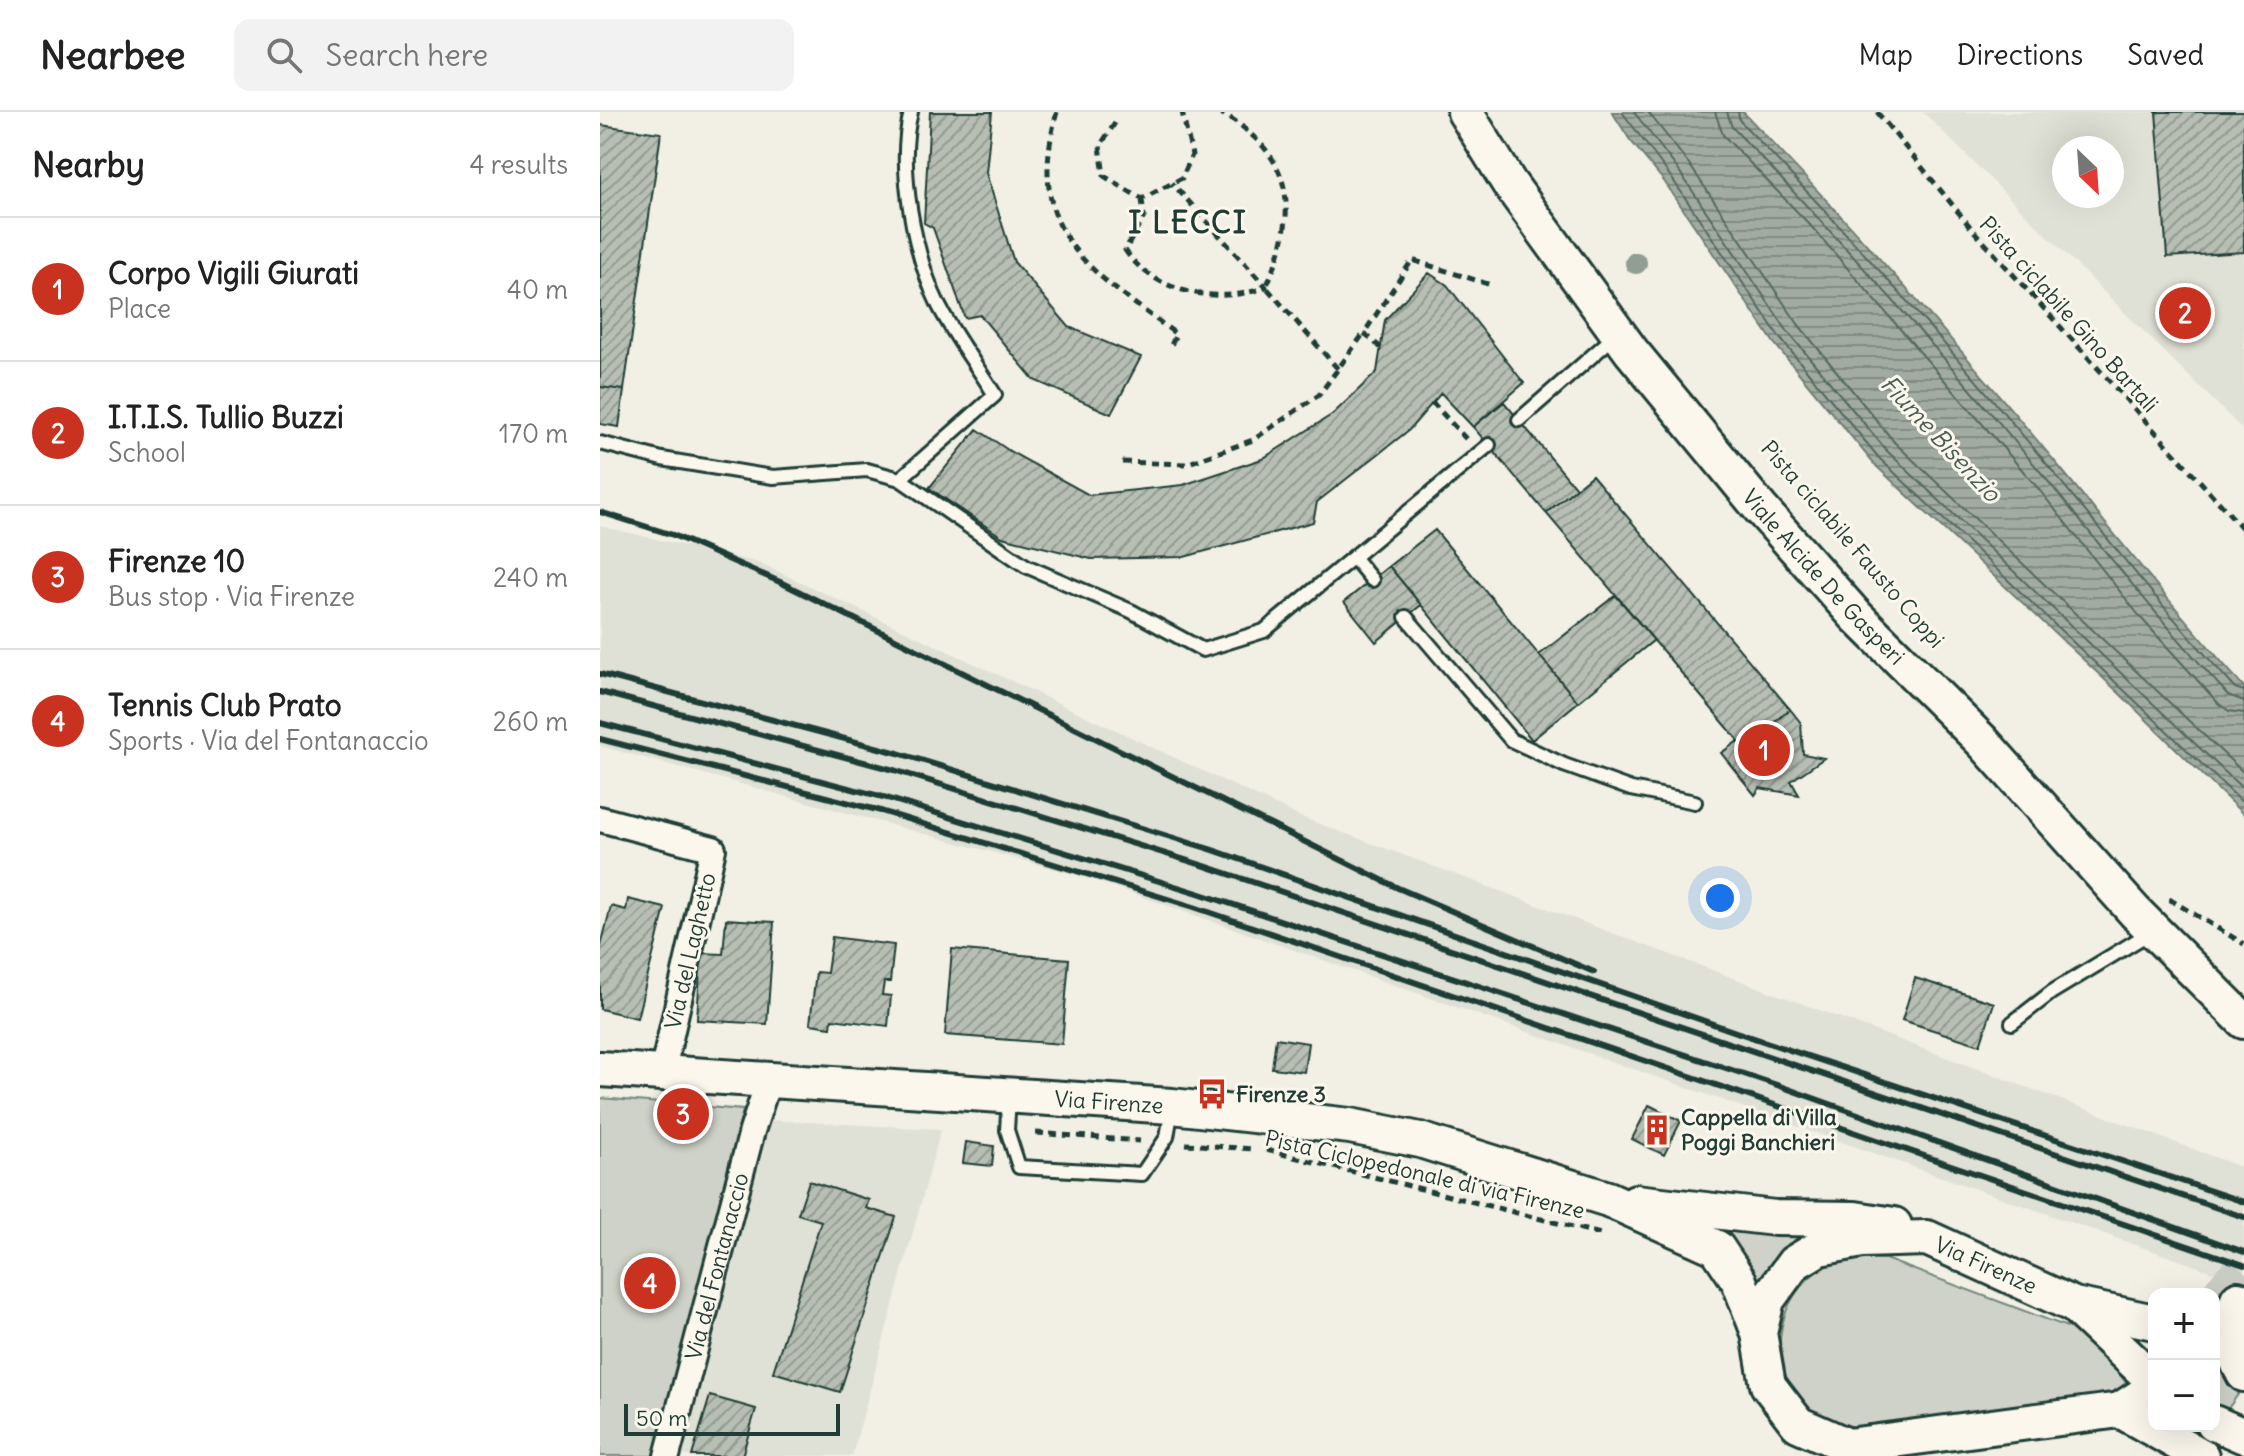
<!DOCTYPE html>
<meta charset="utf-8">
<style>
body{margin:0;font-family:Delius,sans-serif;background:#f2f2f2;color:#222}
.controls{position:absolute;right:24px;bottom:24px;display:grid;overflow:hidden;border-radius:16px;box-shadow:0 8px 32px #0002}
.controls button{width:72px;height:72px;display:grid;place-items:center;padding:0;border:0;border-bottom:2px solid #e0e0e0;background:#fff;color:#222;font:40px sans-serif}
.compass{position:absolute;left:1452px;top:24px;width:72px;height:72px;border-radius:50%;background:#fff;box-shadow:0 8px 32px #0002;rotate:155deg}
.scale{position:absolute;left:24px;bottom:20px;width:216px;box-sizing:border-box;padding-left:8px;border:4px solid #1f3d34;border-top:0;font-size:22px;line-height:28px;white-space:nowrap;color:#1f3d34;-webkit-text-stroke:6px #fbf7ec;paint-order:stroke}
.you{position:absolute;left:1120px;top:786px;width:28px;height:28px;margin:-20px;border:6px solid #fff;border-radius:50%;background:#1a73e8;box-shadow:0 0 0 12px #1a73e833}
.badge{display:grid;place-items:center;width:52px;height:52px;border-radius:50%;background:#c8321e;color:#fff;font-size:26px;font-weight:700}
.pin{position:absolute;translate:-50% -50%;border:4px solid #fff;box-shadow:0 2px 8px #0006}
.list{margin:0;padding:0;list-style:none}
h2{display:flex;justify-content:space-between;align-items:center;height:104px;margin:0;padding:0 32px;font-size:34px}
h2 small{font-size:26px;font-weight:400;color:#767676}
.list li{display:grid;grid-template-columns:52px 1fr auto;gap:24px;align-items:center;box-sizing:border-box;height:144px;padding:0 32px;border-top:2px solid #e0e0e0}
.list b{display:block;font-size:30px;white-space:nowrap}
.list p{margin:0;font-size:26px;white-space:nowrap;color:#767676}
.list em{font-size:26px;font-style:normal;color:#767676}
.icon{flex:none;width:44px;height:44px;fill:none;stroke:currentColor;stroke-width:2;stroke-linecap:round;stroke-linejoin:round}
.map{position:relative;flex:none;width:1644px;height:1344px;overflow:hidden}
header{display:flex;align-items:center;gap:48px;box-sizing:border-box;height:112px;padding:0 40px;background:#fff;border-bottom:2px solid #e0e0e0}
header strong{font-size:38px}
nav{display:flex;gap:44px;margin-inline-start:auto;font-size:28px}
.search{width:560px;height:72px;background:#f2f2f2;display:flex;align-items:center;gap:20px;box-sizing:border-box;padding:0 28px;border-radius:16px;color:#767676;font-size:30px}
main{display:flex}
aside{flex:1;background:#fff}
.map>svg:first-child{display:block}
</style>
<header>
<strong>Nearbee</strong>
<div class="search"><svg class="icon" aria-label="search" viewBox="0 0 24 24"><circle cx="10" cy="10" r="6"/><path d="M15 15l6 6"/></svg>Search here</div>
<nav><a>Map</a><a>Directions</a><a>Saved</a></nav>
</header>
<main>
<aside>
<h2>Nearby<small>4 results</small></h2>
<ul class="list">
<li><span class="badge">1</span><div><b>Corpo Vigili Giurati</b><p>Place</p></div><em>40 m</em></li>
<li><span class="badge">2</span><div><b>I.T.I.S. Tullio Buzzi</b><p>School</p></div><em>170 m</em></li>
<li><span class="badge">3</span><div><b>Firenze 10</b><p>Bus stop · Via Firenze</p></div><em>240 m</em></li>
<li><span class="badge">4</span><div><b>Tennis Club Prato</b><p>Sports · Via del Fontanaccio</p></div><em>260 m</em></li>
</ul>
</aside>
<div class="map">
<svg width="1644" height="1344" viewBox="0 0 1644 1344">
<defs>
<pattern id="water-rules" width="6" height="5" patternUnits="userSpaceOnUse" patternTransform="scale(2)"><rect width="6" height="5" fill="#a2aba1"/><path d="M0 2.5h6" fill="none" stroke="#838c84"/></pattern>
<pattern id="building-hatch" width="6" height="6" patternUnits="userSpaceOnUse" patternTransform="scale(2)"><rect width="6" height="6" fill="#b7beb3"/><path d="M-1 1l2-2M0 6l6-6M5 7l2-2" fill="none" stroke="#949c92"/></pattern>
</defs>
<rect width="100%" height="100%" fill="#f2f0e5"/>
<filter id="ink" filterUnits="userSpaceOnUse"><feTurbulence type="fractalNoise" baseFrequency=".0125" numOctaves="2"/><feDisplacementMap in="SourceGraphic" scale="16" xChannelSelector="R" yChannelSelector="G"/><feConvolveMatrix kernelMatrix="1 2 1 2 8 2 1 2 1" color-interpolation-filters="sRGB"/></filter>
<g filter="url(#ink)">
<!-- built -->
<path fill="#e0e1d6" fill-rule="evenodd" d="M1323 0H1644V319ZM1464 36H1512V84H1464Z
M0 414 160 451 701 705 1644 1056V1171L491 767 0 634Z
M167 1008 341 1017 252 1344H72Z"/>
<!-- green -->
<path fill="#cfd2c8" stroke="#77887e" stroke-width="2" d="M0 986 143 998 55 1344H0Z
M1112 1118 1168 1123 1217 1120 1159 1181Z
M1255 1145 1285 1147 1470 1216 1506 1243 1531 1278 1271 1316C1251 1315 1230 1312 1213 1299 1162 1262 1173 1182 1226 1154 1234 1149 1246 1148 1255 1145Z
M1624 1225 1641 1278 1622 1305 1614 1302V1238Z"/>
<!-- water -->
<path fill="url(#water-rules)" stroke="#6e7f75" stroke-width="2" d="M1012 0H1143C1253 114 1359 234 1461 357 1521 430 1580 504 1644 575V703L1518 580 1274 352 1174 231 1064 69 1030 28Z"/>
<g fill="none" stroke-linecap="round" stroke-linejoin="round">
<!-- shore -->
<path stroke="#536960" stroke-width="2" d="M1022 0 1071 65 1180 226 1279 346 1644 692
M1034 0 1079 59 1188 220 1287 339 1644 678
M1048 0 1089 52 1198 212 1295 331 1644 661
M1115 0 1123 23 1210 113 1437 375 1541 506 1619 592 1629 599 1644 601
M1127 0 1132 15C1242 129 1347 247 1448 369 1507 442 1565 514 1628 583L1644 589
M1138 0 1140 9C1249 122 1355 241 1455 362 1514 435 1572 507 1635 576L1644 579"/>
</g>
<!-- building -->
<path fill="url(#building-hatch)" stroke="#1f3d34" stroke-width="2" d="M330 0H392L386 61 414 150 469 215 541 245 511 302 434 268 380 203 365 206 333 116 324 111Z
M1556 0H1644V140L1567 145Z
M0 13 61 21 24 278 0 275Z
M829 161 847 173 924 271 873 315 841 281 809 318 717 390 713 410 584 445 491 447 402 425 329 376 377 317 411 340 489 383 583 373 662 347 733 302 777 260 785 208Z
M0 275 24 278 19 315 0 312Z
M904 290 976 376 946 401 873 315Z
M992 363 1190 597 1144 635 946 401Z
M835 418 978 590 932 628 789 454Z
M789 454 821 493 776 530 744 490Z
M1016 483 1054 528 978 590 939 543Z
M1190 597 1201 611 1203 642 1224 646 1191 669 1199 683 1160 676 1155 683 1121 641 1138 629 1144 635Z
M28 787 65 796 37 906 0 897V838L11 794 26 798Z
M126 807 174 810 167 912 97 908 101 841 123 842Z
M232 825 294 833 290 870H284L282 883 291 884 288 914 232 907 231 915 210 912 216 860 227 861Z
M352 837 469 847 462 932 345 923Z
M1315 866 1394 891 1380 933 1302 908Z
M676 926 708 931 704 960 672 956Z
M1049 993 1081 1009 1064 1043 1032 1027Z
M366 1030 394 1034 392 1054 363 1051Z
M209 1069 269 1088 266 1096 296 1105 240 1280 173 1260 221 1109 198 1102Z
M110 1284 156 1297 142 1344H92Z"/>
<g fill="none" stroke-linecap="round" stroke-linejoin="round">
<!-- secondary-tunnel -->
<path stroke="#c8ccc2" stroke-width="34" stroke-dasharray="34 17" stroke-linecap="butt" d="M1618 1182 1644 1152"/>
<!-- lane casing -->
<g stroke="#1f3d34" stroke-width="18">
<path id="lane" d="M919 308 1016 223
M0 331 62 347 173 365 267 358 300 367 426 454 531 499 603 538 664 519 889 333
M300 367 395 283C377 254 355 225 339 194 314 143 297 55 311 0
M754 446 772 468
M806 505 911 628 964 653 1031 677 1095 690
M1412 911 1452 880 1551 820
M409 985 407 1018 419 1055 542 1062 567 1025 572 996"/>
</g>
<!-- street casing -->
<g stroke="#1f3d34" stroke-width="30">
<g id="street">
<path d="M0 707 113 737 62 962"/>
<path id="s1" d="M67 1344 152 1019 169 967"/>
</g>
</g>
<!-- secondary casing -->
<g stroke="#1f3d34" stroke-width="40">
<g id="secondary">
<path id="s2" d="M865 0 909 71 1031 239 1160 396 1256 504 1383 630 1535 800 1644 909"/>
<path id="s3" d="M0 957 572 994 750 1014 820 1028 1008 1087 1117 1136 1139 1169 1159 1221"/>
<path d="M1036 1090 1175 1106 1255 1107 1294 1113"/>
<path d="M1638 1187C1630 1213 1629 1237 1644 1262"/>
<path d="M1476 1195 1554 1269"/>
<path d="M1554 1210 1474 1193 1327 1126 1262 1128 1219 1136 1194 1151 1167 1188 1159 1221 1168 1273 1198 1312 1248 1334 1520 1298 1554 1276"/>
<path d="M1520 1298 1601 1344"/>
<path d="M1614 1311 1644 1324"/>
</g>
</g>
<!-- path -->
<path stroke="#1f3d34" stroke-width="5" stroke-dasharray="8 6" stroke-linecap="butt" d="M457 0C423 122 490 158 576 222L569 238
M617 0C634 6 643 15 657 28 700 70 689 125 666 175L738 257
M1277 0 1372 117 1644 418
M515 11 500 34 504 64 542 87 582 66 592 43 582 0
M542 87 544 105 525 138C554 182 620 193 666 175L572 71
M781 236 764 221 812 148 891 173
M832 290 867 328
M522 350 586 352 653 328 719 283 764 221
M1569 787 1644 832
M436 1021 540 1029
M586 1032 652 1037
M666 1038 1005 1123"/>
<!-- lane -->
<use href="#lane" stroke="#fbf7ec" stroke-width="12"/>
<!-- street -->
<use href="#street" stroke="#fbf7ec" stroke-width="24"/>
<!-- secondary -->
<use href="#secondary" stroke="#fbf7ec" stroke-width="34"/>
<!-- rail -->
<path stroke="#1f3d34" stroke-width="6" d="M0 400 73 423 180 470 798 776 994 860
M0 562 298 641 613 738 1139 921 1644 1090
M0 580 294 658 605 754 1644 1105
M0 611 287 686 598 781 1177 973 1644 1140
M0 627 281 699 594 795 1644 1153"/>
</g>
<!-- trees -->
<circle fill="#919e94" cx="1036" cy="151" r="11"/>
</g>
<!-- icons -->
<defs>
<g id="bus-bare" transform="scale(2.4)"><path d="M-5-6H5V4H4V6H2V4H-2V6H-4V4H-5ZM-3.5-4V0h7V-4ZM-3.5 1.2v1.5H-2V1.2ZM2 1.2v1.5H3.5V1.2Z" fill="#c8321e" stroke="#fbf7ec" stroke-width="2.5" paint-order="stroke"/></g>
<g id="building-bare" transform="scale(2.4)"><path d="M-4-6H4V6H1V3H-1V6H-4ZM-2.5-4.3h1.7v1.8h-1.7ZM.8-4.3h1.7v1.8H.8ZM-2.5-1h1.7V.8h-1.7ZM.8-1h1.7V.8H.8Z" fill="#c8321e" stroke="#fbf7ec" stroke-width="2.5" paint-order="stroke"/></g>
</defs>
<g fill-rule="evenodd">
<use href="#bus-bare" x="612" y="982"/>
<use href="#building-bare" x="1057" y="1018"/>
</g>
<g text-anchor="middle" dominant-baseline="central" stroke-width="6" stroke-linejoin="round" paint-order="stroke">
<!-- street labels -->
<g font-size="22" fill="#1f3d34" stroke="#fbf7ec">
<text transform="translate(1469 202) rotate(48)">Pista ciclabile Gino Bartali</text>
<text transform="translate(1253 432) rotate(49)">Pista ciclabile Fausto Coppi</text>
<text stroke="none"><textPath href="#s2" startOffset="588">Viale Alcide De Gasperi</textPath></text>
<text transform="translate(90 839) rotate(-77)">Via del Laghetto</text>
<text stroke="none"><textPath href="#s3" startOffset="510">Via Firenze</textPath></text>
<text transform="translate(825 1062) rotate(13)">Pista Ciclopedonale di via Firenze</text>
<text transform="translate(1386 1153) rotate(24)">Via Firenze</text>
<text stroke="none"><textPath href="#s1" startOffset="196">Via del Fontanaccio</textPath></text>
</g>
<!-- poi labels -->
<g font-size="22" font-weight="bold" fill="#1f3d34" stroke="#fbf7ec" text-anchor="start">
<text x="636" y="982">Firenze 3</text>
<text x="1081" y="1005">Cappella di Villa<tspan x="1081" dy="25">Poggi Banchieri</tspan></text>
</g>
<!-- water labels -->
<g font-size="24" font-style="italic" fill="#465e55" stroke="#fbf7ec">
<text transform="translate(1341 326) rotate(47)">Fiume Bisenzio</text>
</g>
<!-- district labels -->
<g font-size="30" font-weight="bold" letter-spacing="2" fill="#1f3d34" stroke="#fbf7ec">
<text x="588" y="110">I LECCI</text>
</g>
</g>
</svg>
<div class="controls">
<button>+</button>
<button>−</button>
</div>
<svg class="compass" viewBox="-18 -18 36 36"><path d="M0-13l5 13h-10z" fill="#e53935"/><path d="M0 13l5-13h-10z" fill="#767676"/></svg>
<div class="scale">50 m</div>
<div class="you"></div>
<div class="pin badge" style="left:1164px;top:638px">1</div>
<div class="pin badge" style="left:1585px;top:201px">2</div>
<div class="pin badge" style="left:83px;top:1002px">3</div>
<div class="pin badge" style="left:50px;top:1171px">4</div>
</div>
</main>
